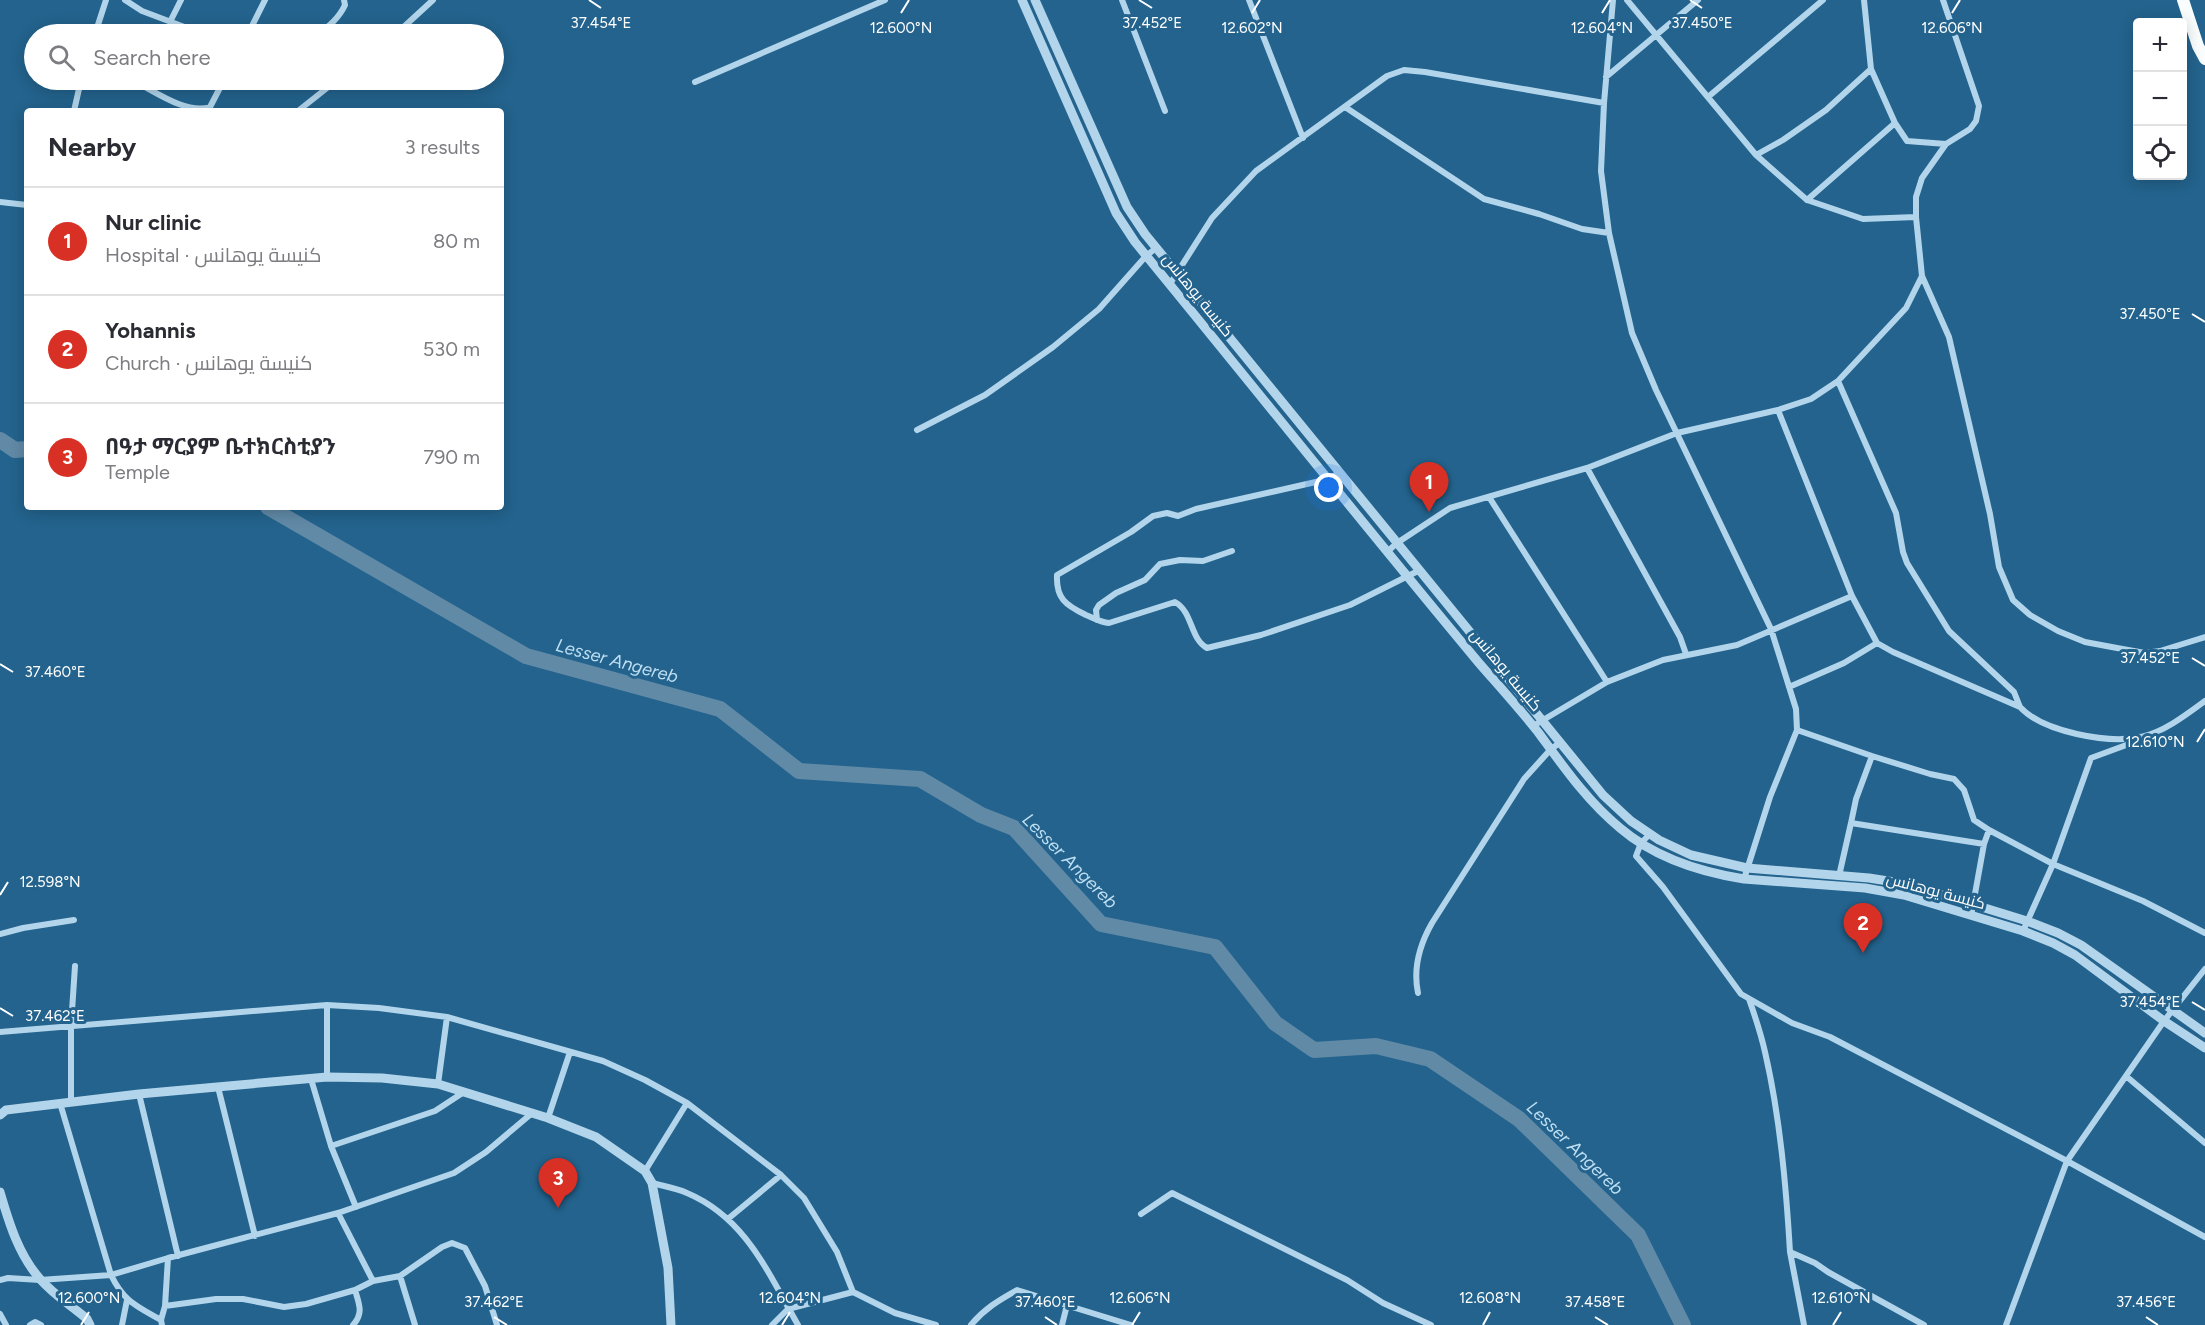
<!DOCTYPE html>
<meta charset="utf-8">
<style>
body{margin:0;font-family:Figtree,Cairo,"Noto Sans Ethiopic",sans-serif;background:#f7f7f7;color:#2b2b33}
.controls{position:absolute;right:18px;top:18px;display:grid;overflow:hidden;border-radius:6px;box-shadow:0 3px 15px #0003}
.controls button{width:54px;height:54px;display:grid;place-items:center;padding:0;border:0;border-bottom:2px solid #e1e1e2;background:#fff;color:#2b2b33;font:30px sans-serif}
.you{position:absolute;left:1329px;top:488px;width:21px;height:21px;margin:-15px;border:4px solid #fff;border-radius:50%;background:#1a73e8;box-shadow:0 0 0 9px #1a73e833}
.badge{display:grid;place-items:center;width:39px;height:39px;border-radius:50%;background:#d93025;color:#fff;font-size:20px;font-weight:700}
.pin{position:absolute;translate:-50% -50px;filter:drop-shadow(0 2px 3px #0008)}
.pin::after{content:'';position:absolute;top:32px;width:21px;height:18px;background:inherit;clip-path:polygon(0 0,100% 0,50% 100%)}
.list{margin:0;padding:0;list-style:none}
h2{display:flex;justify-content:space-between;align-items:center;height:78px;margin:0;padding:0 24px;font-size:26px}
h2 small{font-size:20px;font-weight:400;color:#7c7c81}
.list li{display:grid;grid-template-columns:39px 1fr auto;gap:18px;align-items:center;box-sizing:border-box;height:108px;padding:0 24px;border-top:2px solid #e1e1e2}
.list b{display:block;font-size:22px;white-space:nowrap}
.list p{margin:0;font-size:20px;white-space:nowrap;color:#7c7c81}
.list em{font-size:20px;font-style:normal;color:#7c7c81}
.icon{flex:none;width:33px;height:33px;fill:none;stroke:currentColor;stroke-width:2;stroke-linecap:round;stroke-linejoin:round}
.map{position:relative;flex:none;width:2205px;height:1325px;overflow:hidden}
.search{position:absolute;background:#fff;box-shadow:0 3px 15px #0003;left:24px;top:24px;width:480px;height:66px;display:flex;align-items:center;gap:15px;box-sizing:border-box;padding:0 21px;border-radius:33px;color:#7c7c81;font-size:22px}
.panel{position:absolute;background:#fff;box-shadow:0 3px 15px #0003;left:24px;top:108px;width:480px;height:402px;border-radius:6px}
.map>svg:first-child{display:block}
</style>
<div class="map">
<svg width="2205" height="1325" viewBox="0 0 2205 1325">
<rect width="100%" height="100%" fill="#23638d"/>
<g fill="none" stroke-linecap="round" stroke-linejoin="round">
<!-- river -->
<path stroke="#618aa7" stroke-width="16" d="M0 440 15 450 27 449
M268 507 526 656 720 709 799 771 920 779 981 815 1014 828 1101 924 1215 947 1275 1023 1314 1050 1376 1046 1430 1059 1519 1119 1638 1235 1683 1325"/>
<!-- minor -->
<path stroke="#b2d5eb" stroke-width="6" d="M125 0 142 11 203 34
M1122 0 1165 111
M1249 0 1303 138
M1613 0 1604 103 1601 171 1609 233 1632 333 1656 390 1771 629 1796 709 1797 730 1770 797 1744 879
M1627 0 1756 155 1807 200 1863 219 1916 217
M1864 0 1871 69 1895 123 1907 141 1946 144
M1943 0 1979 106 1976 121 1970 129 1946 144 1922 178 1916 197V217L1922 276 1949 337 1990 514 1999 567 2013 600 2030 615 2058 631 2085 642 2117 648 2145 653 2160 651 2205 637
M170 22 181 0
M95 34 106 0
M248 34 265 0
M319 34C329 26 339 18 345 5L344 0
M396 34 433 0
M1606 77 1698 0
M132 80C153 90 186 115 210 107L224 80
M695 82 885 0
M1708 97 1823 0
M1345 107 1484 199 1539 214 1582 229 1609 233
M74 111 81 80
M298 111 337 80
M1756 155 1783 140 1826 110 1871 69
M1807 200 1895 123
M0 202 27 205
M1170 284 1212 218 1256 171 1387 76 1404 70 1425 72 1604 103
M1838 381 1896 513 1903 552 1907 563 1949 631 2014 692 2020 707
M1778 410 1852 596 1877 643 1893 652 2020 707C2043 732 2108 744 2141 737 2164 732 2186 715 2205 701
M917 430 985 395 1053 347 1099 309 1146 256 1156 248
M1587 468 1680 637 1686 654
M1340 472 1329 479 1196 509 1178 516 1167 513 1153 516 1131 532 1057 575C1056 598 1065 605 1086 615 1094 618 1100 622 1109 623L1175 602C1193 612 1190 639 1207 648L1261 635 1350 605 1420 570
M1489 497 1607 682
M1387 552 1397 543 1450 508 1587 468 1677 433 1778 410 1811 399 1838 381 1906 308 1922 276
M1097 620 1096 610 1099 605 1116 593 1145 580 1160 564 1180 560 1203 561 1232 551
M1789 687 1844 663 1877 643
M1533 726 1607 682 1663 660 1737 645 1852 596
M1797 730 1872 756 1930 774 1954 779 1964 790 1974 820 1989 830 2053 864 2143 901 2205 933
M1872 756 1856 799 1851 823 1984 844
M1650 834 1641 843 1636 856 1663 887 1741 994 1792 1023 1830 1037 2067 1161 2164 1021 2205 969
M1839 876 1851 823
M1971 916 1984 844 1989 830
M2023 931 2053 864 2091 758 2129 744 2139 737
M0 934 23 928 74 920
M1418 993C1413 969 1420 944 1432 923L1524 779 1551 749 1561 742
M1749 999C1755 1016 1761 1034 1765 1052 1780 1117 1786 1185 1790 1252L1815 1263 1828 1272 1924 1325
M0 1032 327 1005 379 1008 447 1017 603 1061 645 1080 687 1103 781 1175 804 1198 837 1252 853 1292
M2126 1076 2205 1143
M327 1077V1005
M311 1079 331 1146 356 1207
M438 1084 447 1017
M218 1087 255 1236
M139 1094 178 1256
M71 1101V1026L75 966
M60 1103 111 1275C124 1302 137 1306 161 1320
M548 1118 570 1052
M331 1146 435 1111 464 1092
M645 1171 687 1103
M652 1183C663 1186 676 1188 687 1193 746 1218 768 1273 798 1325
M338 1213 373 1281
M1141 1214 1172 1193 1347 1280 1383 1303 1431 1325
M729 1218 781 1175
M1790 1252 1804 1325
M400 1276 415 1325
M0 1280 8 1278 40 1280 111 1275 168 1258 338 1213 454 1173 486 1152 531 1114
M165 1306 216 1299H243L284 1307 306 1304 355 1290 373 1281 400 1276 442 1247 452 1243 465 1248 485 1286 497 1325
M0 1314 6 1325
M30 1325 35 1322 41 1325
M122 1325 127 1300
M162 1325 161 1320 165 1306 168 1258
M353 1325C364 1313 359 1304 355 1290
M772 1325 788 1309 853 1292 895 1313 936 1325
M971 1325C984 1309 999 1300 1017 1290L1131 1325
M1062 1325 1067 1305
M2006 1325 2067 1161 2205 1237"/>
<!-- tertiary -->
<path stroke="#b2d5eb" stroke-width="9" d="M1022 0 1116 213 1135 242C1250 382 1363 524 1479 663 1499 686 1519 708 1538 732 1563 766 1587 801 1620 828 1655 858 1700 872 1744 879L1865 888 1904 895 2023 931 2053 943 2075 955 2164 1021 2205 1048
M1035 0 1127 207 1145 234 1603 795 1631 821 1659 840 1691 855 1747 868 1869 878 1907 884 2027 921 2058 933 2081 945 2205 1033
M0 1115 6 1110 139 1094 327 1077 382 1078 438 1084 548 1118 596 1137 645 1171 652 1183 668 1268 671 1325
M0 1192C9 1223 19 1256 41 1280 54 1295 72 1306 87 1319L90 1325"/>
<!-- trunk -->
<path stroke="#fafdfe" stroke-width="12" d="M2183 0 2198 46 2205 59"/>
</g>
<!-- ticks -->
<path fill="none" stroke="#fff" stroke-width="2" d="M589 0 601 8M1139 0 1152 8M1690 0 1702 8M901 13 909 0M1252 13 1260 0M1602 13 1610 0M1952 13 1960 0M2192 314 2205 322M2192 658 2205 666M0 664 13 672M2197 742 2205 729M0 895 8 882M2192 1002 2205 1010M0 1008 13 1016M494 1317 507 1325M1045 1317 1057 1325M1595 1317 1608 1325M2146 1317 2158 1325M81 1325 89 1312M782 1325 790 1312M1132 1325 1140 1312M1483 1325 1490 1312M1833 1325 1841 1312"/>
<g text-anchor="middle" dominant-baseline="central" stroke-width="6" stroke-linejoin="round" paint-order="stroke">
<!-- street labels -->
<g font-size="16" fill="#fff" stroke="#23638d">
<text transform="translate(1198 295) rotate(51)">كنيسة يوهانس</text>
<text transform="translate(1506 670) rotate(50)">كنيسة يوهانس</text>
<text transform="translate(1936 891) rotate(15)">كنيسة يوهانس</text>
</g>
<!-- water labels -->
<g font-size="18" font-style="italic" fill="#bedef2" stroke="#23638d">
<text transform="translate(617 661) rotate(15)">Lesser Angereb</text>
<text transform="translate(1070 861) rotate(45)">Lesser Angereb</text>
<text transform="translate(1575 1148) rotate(44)">Lesser Angereb</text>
</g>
</g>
<g font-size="15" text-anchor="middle" fill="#fff" stroke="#23638d" stroke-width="6" stroke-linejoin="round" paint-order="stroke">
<text x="1702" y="28">37.450°E</text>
<text x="601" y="28">37.454°E</text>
<text x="1152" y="28">37.452°E</text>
<text x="901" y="33">12.600°N</text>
<text x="1252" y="33">12.602°N</text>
<text x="1602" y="33">12.604°N</text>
<text x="1952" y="33">12.606°N</text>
<text x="2150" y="319">37.450°E</text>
<text x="2150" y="663">37.452°E</text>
<text x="55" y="677">37.460°E</text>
<text x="2155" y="747">12.610°N</text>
<text x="50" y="887">12.598°N</text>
<text x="2150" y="1007">37.454°E</text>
<text x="55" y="1021">37.462°E</text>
<text x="89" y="1303">12.600°N</text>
<text x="790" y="1303">12.604°N</text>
<text x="1140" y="1303">12.606°N</text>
<text x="1490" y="1303">12.608°N</text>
<text x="1841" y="1303">12.610°N</text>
<text x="494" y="1307">37.462°E</text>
<text x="1045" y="1307">37.460°E</text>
<text x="1595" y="1307">37.458°E</text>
<text x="2146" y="1307">37.456°E</text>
</g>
</svg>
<div class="controls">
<button>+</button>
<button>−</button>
<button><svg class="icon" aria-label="locate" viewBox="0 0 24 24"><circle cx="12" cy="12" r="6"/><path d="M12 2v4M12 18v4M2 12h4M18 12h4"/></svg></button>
</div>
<div class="you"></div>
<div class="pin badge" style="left:1429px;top:512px">1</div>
<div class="pin badge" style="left:1863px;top:953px">2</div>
<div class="pin badge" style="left:558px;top:1208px">3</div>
<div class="search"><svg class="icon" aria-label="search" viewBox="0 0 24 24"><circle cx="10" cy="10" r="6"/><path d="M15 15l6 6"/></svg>Search here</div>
<section class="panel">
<h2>Nearby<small>3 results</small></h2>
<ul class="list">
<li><span class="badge">1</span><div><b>Nur clinic</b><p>Hospital · كنيسة يوهانس</p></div><em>80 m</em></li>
<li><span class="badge">2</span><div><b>Yohannis</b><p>Church · كنيسة يوهانس</p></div><em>530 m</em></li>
<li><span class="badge">3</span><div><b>በዓታ ማርያም ቤተክርስቲያን</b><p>Temple</p></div><em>790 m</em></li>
</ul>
</section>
</div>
